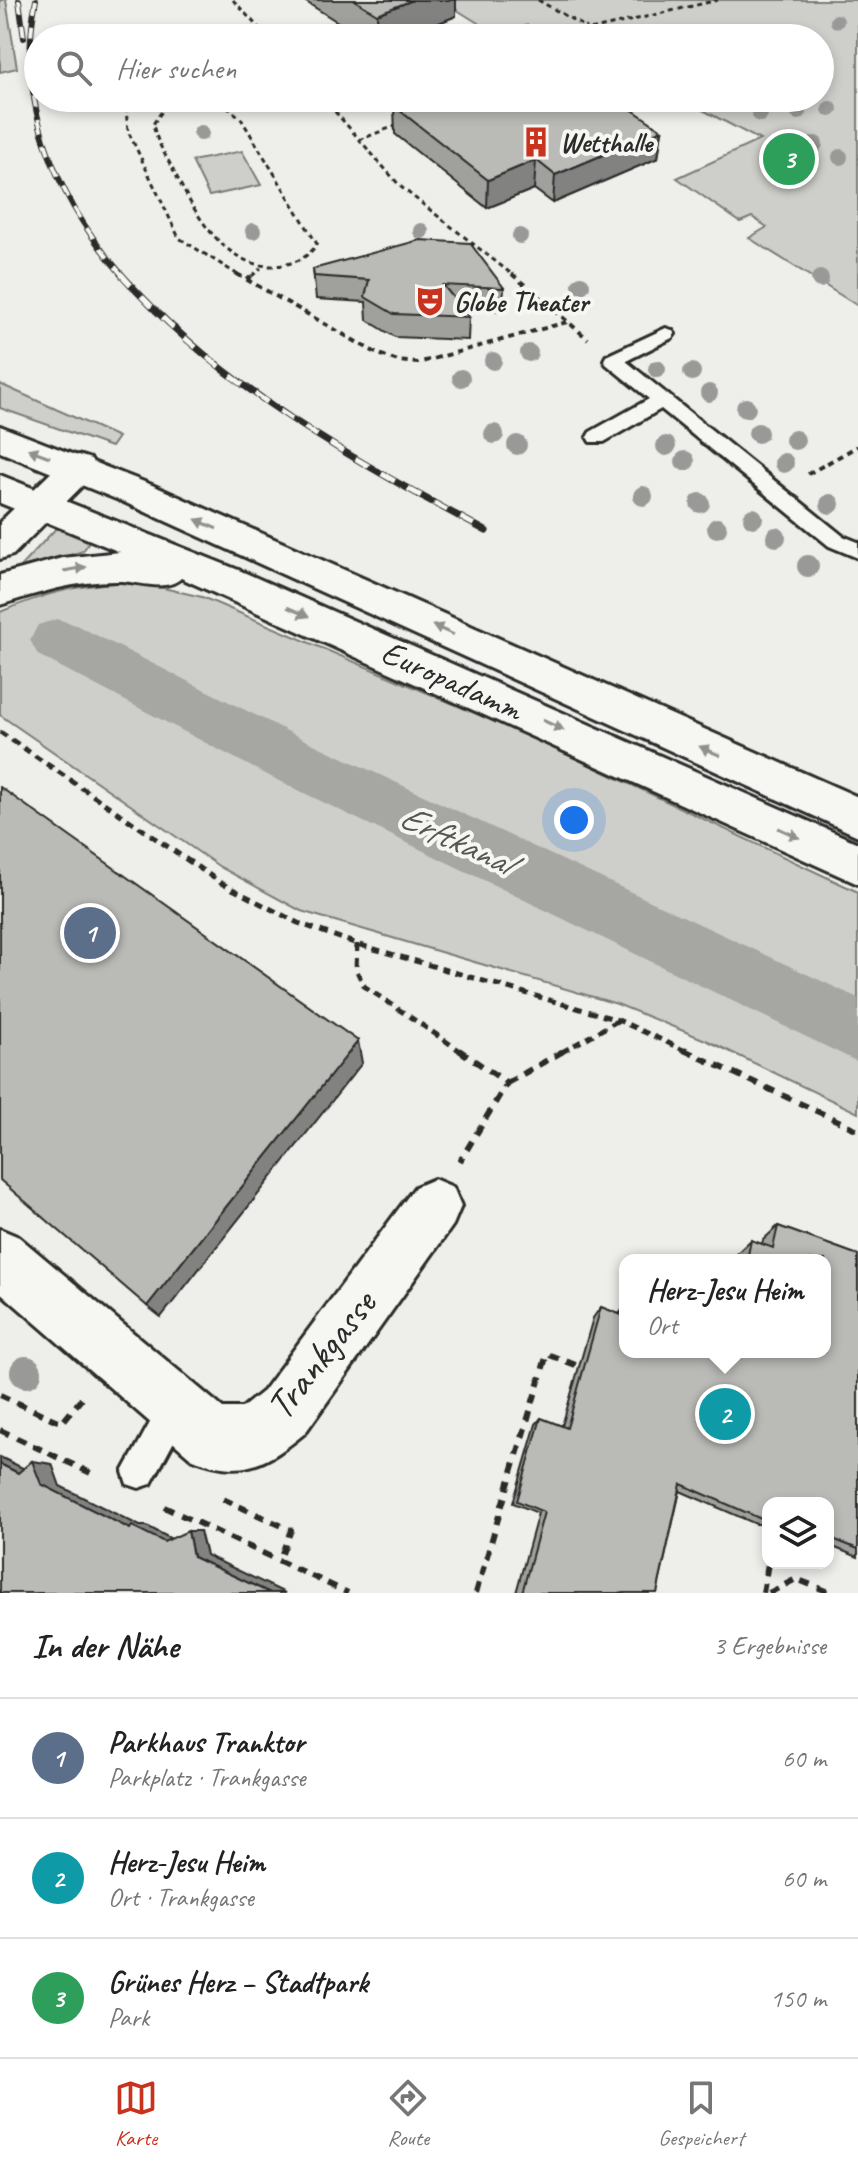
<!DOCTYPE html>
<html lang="de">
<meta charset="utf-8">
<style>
body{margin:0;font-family:Caveat,sans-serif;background:#f6f6f6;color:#222}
.controls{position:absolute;right:24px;bottom:24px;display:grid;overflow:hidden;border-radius:16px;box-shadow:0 4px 12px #0003}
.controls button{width:72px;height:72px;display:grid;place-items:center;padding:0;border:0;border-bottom:2px solid #e0e0e0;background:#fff;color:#222;font:40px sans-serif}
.you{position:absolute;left:574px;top:820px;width:28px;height:28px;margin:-20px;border:6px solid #fff;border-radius:50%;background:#1a73e8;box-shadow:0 0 0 12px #1a73e833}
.badge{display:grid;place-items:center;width:52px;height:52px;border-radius:50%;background:#c8321e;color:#fff;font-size:26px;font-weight:700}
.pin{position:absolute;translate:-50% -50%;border:4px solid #fff;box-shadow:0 2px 8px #0006}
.popup{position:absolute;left:619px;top:1254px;width:212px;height:104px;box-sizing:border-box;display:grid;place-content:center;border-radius:16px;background:#fff;filter:drop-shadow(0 2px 6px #0005);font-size:26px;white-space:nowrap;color:#767676}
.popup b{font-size:30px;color:#222}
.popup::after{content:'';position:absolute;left:50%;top:100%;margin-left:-16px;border:16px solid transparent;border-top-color:#fff}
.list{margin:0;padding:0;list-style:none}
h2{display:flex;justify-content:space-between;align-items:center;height:104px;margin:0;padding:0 32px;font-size:34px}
h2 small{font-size:26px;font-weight:400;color:#767676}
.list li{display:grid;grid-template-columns:52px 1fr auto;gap:24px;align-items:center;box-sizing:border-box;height:120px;padding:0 32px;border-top:2px solid #e0e0e0}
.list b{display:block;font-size:30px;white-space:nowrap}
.list p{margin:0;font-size:26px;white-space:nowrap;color:#767676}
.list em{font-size:26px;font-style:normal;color:#767676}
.icon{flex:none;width:44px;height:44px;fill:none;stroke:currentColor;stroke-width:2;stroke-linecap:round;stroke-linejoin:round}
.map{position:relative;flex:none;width:858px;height:1593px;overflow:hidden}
.search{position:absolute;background:#fff;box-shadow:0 4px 12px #0003;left:24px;right:24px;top:24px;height:88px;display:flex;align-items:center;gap:20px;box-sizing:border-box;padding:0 28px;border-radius:44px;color:#767676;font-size:30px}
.sheet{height:464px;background:#fff}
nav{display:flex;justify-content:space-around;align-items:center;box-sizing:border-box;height:112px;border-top:2px solid #e0e0e0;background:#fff;font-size:22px;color:#767676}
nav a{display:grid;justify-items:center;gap:4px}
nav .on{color:#c8321e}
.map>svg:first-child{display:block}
</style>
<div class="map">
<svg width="858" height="1593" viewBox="0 0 858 1593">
<rect width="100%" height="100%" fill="#eeeeea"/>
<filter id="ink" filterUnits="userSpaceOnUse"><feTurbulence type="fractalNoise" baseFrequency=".0125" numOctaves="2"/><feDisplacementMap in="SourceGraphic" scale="16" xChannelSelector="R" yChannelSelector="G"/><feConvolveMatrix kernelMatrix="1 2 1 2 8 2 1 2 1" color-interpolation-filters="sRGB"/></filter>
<g filter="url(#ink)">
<!-- green -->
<path fill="#cececa" stroke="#7c7c7a" stroke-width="2" d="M0 0H6L17 68 0 72Z
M441 0H858V306L749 238 767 227 752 217 740 222 677 178 760 140 680 98H820V38H550L527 25 499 36Z
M242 151 261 185 209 196 192 161Z
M0 384 118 437 111 447 0 408Z
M61 523 87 536 88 544 83 551 18 571V569Z
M137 582 202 597 524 734 858 892V1010L293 747 68 630 47 648 277 772 858 1050V1113L708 1041 617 1004 301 911 220 867 0 715V612C48 592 85 583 137 582Z"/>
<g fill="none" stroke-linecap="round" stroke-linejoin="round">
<!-- canal -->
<path fill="#a6a6a3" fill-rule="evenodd" d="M57 619 76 625 305 740 858 998V1062L265 774 38 655 30 640 38 625Z"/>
<!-- service casing -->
<g stroke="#2b2b2b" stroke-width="6">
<path id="service" d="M666 328 672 330 675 334 672 338 626 361 843 536 858 542V558L829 546 661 409 604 442H590L587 437 590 432 649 399 606 364 604 360 606 356Z
M175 1392 186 1397 191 1408 186 1419 151 1484 139 1488 127 1484 123 1472 164 1397Z"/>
</g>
<!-- minor casing -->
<g stroke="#2b2b2b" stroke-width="6">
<path id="minor" d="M78 455 91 459 96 468 91 477 13 555 0 559V522L65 459Z
M434 1179 453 1187 461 1206 453 1225 305 1433C266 1465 241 1479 191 1458L0 1292V1229L19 1237 223 1408H242L263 1391 415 1187Z"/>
</g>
<!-- secondary casing -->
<g stroke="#2b2b2b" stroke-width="6">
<path id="secondary" d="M0 426 152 485 858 797V836L126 503 0 452Z
M0 475 241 571 858 843V884L181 578C167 592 140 582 121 581 79 580 40 592 0 605V575L62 558 120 552 0 503Z"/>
</g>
<!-- path-far3 -->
<path stroke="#2b2b2b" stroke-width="3" stroke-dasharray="5 4" stroke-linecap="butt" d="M233 0 268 38
M538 0 587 28
M556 38 718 0
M125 98 128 131 179 238 240 276
M323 98 401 187 514 276
M192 99 220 102 240 117 317 244C310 255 300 261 287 264 229 278 194 213 173 169 165 155 156 140 153 124L165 107Z
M359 140 400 124
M252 276 261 268"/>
<!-- path-far2 -->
<path stroke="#2b2b2b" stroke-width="4" stroke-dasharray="6 5" stroke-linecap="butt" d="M237 274 376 353 398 361 418 363 567 322
M512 274 588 339
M247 280 254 274
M808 474 858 446"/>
<!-- path-far1 -->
<path stroke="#2b2b2b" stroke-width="5" stroke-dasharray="8 6" stroke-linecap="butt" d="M0 732 221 883 298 923 357 944 618 1020 688 1052
M357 944 356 969 364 986 462 1052
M562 1052 617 1021"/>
<!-- path -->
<path stroke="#2b2b2b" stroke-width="6" stroke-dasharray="10 8" stroke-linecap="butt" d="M459 1050 507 1083 460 1161
M684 1050 858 1130
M507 1083 565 1050
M0 1395 62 1423 82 1398
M0 1430 97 1476
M223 1499 291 1530 279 1561
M164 1507 348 1593
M476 1593 547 1354 586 1369
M763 1593 768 1563
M769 1593 796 1579 832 1593"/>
<!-- service -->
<use href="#service" fill="#f6f6f2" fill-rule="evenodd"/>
<!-- minor -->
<use href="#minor" fill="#f6f6f2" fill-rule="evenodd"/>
<!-- secondary -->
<use href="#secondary" fill="#f6f6f2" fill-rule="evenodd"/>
<!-- rail-far1 casing -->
<g stroke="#2b2b2b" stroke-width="6">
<path id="rail-far1" d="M19 0 24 38
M36 0C15 102 56 199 123 276"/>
</g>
<!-- rail casing -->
<g stroke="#2b2b2b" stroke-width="7">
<path id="rail" d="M121 274C221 388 354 460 486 531"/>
</g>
<!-- rail-far1 -->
<use href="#rail-far1" stroke="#f6f6f2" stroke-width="4" stroke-dasharray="12" stroke-linecap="butt"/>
<!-- rail -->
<use href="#rail" stroke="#f6f6f2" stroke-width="5" stroke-dasharray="15" stroke-linecap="butt"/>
</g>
<!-- trees -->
<g fill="#999997">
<circle cx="837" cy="21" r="7"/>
<circle cx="830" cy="109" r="8"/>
<circle cx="798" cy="112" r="8"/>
<circle cx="760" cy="114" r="8"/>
<circle cx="201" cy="133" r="8"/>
<circle cx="815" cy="144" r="8"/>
<circle cx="840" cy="157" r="8"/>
<circle cx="253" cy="231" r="8"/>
<circle cx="421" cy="231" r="8"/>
<circle cx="520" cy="236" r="8"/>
<circle cx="820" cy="279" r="9"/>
<circle cx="581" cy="285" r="9"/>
<circle cx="529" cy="353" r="9"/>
<circle cx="493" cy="361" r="9"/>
<circle cx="657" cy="369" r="9"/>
<circle cx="692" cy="372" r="9"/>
<circle cx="461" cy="378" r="9"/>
<circle cx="709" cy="393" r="9"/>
<circle cx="746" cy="408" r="10"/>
<circle cx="758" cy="433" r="10"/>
<circle cx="494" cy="434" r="10"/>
<circle cx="795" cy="440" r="10"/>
<circle cx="517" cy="445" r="10"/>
<circle cx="666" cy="446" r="10"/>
<circle cx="685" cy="461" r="10"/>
<circle cx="784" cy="463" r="10"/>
<circle cx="643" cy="496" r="10"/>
<circle cx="700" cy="503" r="10"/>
<circle cx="830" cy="504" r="10"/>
<circle cx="753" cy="518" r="10"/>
<circle cx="717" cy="528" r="10"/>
<circle cx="776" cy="537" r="10"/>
<circle cx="808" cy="566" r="11"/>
<circle cx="26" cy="1372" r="16"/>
</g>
<!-- wall -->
<path fill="#a0a09d" stroke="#2b2b2b" stroke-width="2" d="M303 0H456V16L402 38H363Z
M394 106 662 130 658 158 553 203 534 189 487 208 395 134Z
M313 269 504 288 503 311 462 308 469 317 468 340 395 337 367 320 366 302 316 299Z
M778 1226 858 1255V1557L828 1545V1503H768V1524H756L680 1491 657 1593H516L538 1513 513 1503 536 1424 541 1418 562 1426 593 1318 601 1307 619 1314 625 1307V1352H825V1260H735L737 1253 751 1240 762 1244 763 1240Z"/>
<!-- shaded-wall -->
<path fill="#828280" stroke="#2b2b2b" stroke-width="2" d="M413 0H456V16L402 38H378L377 14Z
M662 130 658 158 553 203 555 175Z
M536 160 534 189 487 208 488 180Z
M358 1041 362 1063 161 1317 147 1306Z
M0 1457 37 1475 32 1461 52 1464 60 1486 140 1526H147L177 1542H164L130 1529 0 1464Z
M188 1531H200L206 1555 285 1593H270L193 1557Z"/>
<!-- building -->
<path fill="#babab7" stroke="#2b2b2b" stroke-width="2" d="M354 0H413L377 14Z
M414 98H615L662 130 555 175 536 160 488 180 394 106Z
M420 240 470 243 504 288 443 285 469 317 394 314 365 297 369 280 314 276 313 269Z
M0 787 358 1041 147 1306 0 1180Z
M778 1226 858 1255V1549L828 1537V1503H768V1522L681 1484 657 1593H522L544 1512 517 1501 541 1418 567 1428 601 1307 624 1316 625 1312V1352H825V1260H747L751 1240 773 1248Z
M32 1461 41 1484 130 1529 132 1526 164 1542 188 1531 193 1557 270 1593H0V1464L18 1473Z"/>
<!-- one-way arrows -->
<defs><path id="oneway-solid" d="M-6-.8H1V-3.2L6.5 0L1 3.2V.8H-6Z" transform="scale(2)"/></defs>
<g fill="#90908e">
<use href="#oneway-solid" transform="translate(39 453) rotate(-159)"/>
<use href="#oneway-solid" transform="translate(206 524) rotate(-156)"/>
<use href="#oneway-solid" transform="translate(75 569) rotate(-10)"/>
<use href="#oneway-solid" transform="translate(298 612) rotate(24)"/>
<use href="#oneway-solid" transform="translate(443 630) rotate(-156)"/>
<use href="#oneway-solid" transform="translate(553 725) rotate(25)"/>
<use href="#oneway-solid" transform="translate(710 751) rotate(-156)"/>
<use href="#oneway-solid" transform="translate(789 833) rotate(25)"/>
</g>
</g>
<!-- icons -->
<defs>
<g id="building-bare" transform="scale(2.4)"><path d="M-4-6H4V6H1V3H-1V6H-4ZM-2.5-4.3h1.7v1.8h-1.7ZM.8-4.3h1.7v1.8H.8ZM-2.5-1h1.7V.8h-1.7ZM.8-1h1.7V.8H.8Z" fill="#c8321e" stroke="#f6f6f2" stroke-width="2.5" paint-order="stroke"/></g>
<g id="theatre-bare" transform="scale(2.4)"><path d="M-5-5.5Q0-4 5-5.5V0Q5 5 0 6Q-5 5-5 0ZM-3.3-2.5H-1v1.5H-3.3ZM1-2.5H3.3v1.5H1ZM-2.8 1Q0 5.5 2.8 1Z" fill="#c8321e" stroke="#f6f6f2" stroke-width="2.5" paint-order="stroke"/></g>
</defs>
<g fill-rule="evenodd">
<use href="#building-bare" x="536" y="142"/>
<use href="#theatre-bare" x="430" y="301"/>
</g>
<g text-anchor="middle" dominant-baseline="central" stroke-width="8" stroke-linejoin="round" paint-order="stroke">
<!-- far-poi labels -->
<g font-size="28" font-weight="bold" fill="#2b2b2b" stroke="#f6f6f2" text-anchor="start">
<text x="560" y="142">Wetthalle</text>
<text x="454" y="301">Globe Theater</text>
</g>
<!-- street labels -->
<g font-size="34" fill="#2b2b2b" stroke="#f6f6f2">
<text transform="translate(452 680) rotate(24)">Europadamm</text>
</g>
<!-- water labels -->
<g font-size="36" font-style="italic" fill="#565655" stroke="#f6f6f2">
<text transform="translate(456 839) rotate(25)">Erftkanal</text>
</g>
<!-- near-street labels -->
<g font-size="40" fill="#2b2b2b" stroke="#f6f6f2">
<text transform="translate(321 1355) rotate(-52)">Trankgasse</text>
</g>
</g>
</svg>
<div class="controls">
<button><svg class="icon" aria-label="layers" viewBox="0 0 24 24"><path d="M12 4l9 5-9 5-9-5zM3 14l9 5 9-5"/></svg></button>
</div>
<div class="you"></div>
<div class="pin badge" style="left:90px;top:933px;background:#5c6f8a">1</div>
<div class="pin badge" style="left:725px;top:1414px;background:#0f9aa8">2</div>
<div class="popup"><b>Herz-Jesu Heim</b>Ort</div>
<div class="pin badge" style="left:789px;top:159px;background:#2e9e5b">3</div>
<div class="search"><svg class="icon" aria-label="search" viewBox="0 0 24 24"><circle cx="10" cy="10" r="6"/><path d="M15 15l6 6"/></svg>Hier suchen</div>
</div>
<section class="sheet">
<h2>In der Nähe<small>3 Ergebnisse</small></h2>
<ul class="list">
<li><span class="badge" style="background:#5c6f8a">1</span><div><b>Parkhaus Tranktor</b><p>Parkplatz · Trankgasse</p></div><em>60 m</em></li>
<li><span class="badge" style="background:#0f9aa8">2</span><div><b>Herz-Jesu Heim</b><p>Ort · Trankgasse</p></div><em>60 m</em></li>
<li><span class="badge" style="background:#2e9e5b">3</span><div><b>Grünes Herz – Stadtpark</b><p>Park</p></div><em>150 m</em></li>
</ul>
</section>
<nav>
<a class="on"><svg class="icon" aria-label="map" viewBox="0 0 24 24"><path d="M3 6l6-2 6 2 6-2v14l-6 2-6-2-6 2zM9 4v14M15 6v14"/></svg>Karte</a>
<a><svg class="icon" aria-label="directions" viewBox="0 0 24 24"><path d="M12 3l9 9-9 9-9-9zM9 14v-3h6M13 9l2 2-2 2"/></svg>Route</a>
<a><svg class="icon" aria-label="saved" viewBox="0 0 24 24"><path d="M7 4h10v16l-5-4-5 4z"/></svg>Gespeichert</a>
</nav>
